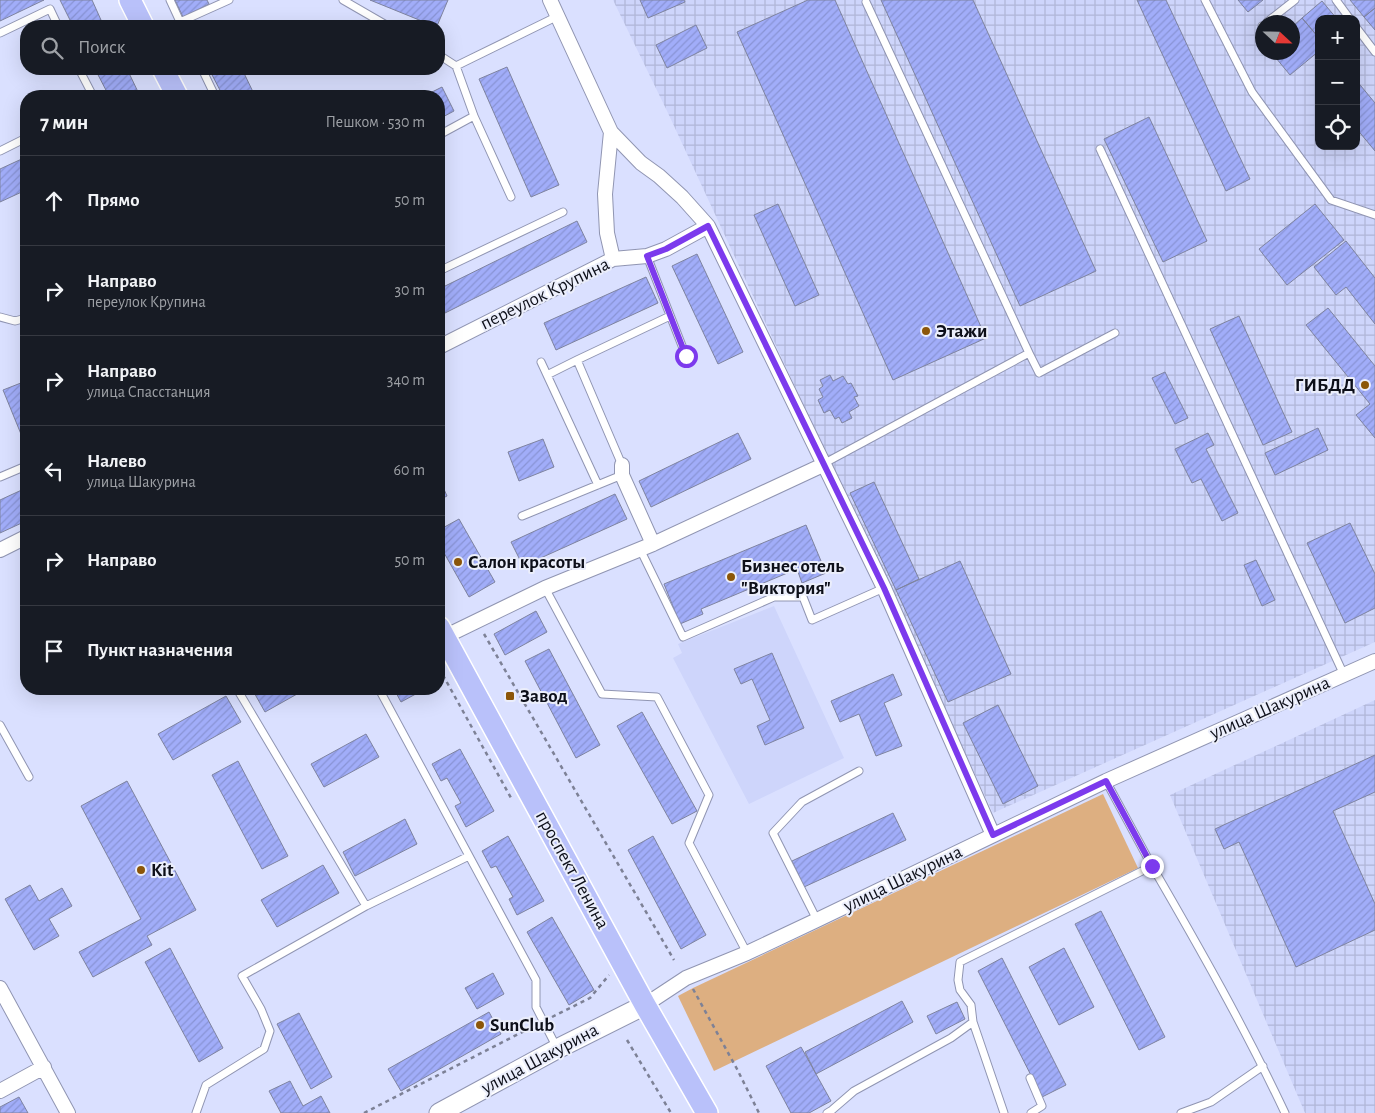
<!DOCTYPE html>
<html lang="ru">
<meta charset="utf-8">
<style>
body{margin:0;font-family:"Alegreya Sans",sans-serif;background:#20242c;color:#f1f3f6}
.controls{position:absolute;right:15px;top:15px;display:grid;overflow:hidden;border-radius:10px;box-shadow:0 5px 20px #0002}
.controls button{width:45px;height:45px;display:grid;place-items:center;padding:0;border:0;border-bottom:1px solid #363941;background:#171b24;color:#f1f3f6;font:25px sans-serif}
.compass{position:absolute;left:1255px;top:15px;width:45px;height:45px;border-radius:50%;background:#171b24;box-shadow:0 5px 20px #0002;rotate:112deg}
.stop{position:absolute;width:15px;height:15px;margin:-11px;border:4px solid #7c3aed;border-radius:50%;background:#fff}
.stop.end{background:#7c3aed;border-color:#fff;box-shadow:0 1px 5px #0008}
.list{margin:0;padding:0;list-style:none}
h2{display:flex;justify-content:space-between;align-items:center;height:65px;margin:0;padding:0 20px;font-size:21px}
h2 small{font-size:16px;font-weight:400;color:#9ea1a6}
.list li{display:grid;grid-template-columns:32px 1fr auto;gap:15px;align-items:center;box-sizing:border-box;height:90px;padding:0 20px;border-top:1px solid #363941}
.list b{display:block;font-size:19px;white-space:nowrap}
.list p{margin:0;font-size:16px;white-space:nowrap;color:#9ea1a6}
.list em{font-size:16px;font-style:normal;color:#9ea1a6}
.icon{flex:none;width:28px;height:28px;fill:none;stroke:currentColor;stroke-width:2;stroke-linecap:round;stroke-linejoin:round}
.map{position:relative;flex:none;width:1375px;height:1113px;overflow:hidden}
.search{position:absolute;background:#171b24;box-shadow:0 5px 20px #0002;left:20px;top:20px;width:425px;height:55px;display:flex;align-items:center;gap:12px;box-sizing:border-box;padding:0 18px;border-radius:20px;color:#9ea1a6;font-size:19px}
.panel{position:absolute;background:#171b24;box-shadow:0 5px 20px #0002;left:20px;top:90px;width:425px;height:605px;border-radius:20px}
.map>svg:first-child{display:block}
</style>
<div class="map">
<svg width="1375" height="1113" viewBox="0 0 1375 1113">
<defs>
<pattern id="industrial-grid" width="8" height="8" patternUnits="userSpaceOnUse" patternTransform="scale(1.25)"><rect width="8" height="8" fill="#ced5fb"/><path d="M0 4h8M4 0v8" fill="none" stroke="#b0b6d7"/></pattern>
<pattern id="building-hatch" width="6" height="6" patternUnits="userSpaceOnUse" patternTransform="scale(1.25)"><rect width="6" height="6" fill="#a1adf9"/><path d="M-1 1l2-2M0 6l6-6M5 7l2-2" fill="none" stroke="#8994d5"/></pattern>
</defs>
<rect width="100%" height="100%" fill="#dae0ff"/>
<!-- built -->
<path fill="#ced5fb" d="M774 606 844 758 749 804 673 658 682 653 678 644Z"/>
<!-- industrial -->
<path fill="url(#industrial-grid)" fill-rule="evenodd" d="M613 0H1375V642L993 813 668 113ZM1319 19H1356V146H1319ZM1262 22H1292V52H1262Z
M1375 700V1113H1305L1170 795Z"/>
<!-- green -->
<path fill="#ddaf81" d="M1103 794 1138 868 714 1071 678 996 693 988Z"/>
<!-- building -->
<path fill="url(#building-hatch)" stroke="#7e839f" d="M0 0H44L0 21Z
M60 0H92L101 20 88 26H73Z
M175 0H207L209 4 183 17Z
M370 0H448L437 26H434Z
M640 0H684L685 2 648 18Z
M808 0H835L986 338 893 380 737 32Z
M881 0H973L1096 271 1020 306Z
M1137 0H1166L1250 179 1226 191Z
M1238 0H1263L1248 12Z
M1350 0H1375V8L1364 17Z
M1322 1 1337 19H1319V38L1302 18Z
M1375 8V30L1364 17Z
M1302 18 1319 38V51L1290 75 1271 52H1292V27Z
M696 25 707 48 667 68 656 45Z
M507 67 559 185 531 197 479 79Z
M95 69H127L140 96H109Z
M209 69H242L255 96H223Z
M1356 80 1375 103V151L1356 128Z
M442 87 454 111 439 119V96H424Z
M1149 117 1207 241 1163 262 1104 139Z
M26 157V190L0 202V169Z
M778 204 819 295 795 306 754 215Z
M1315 204 1344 240 1287 285 1259 249Z
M577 221 587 242 439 316V289Z
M1346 241 1375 278V324L1346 287 1336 295 1314 267Z
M697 254 743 352 718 364 672 266Z
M646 277 658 303 556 350 544 323Z
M1328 308 1375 366V438L1356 415 1370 404 1306 325Z
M1239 316 1292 432 1263 445 1210 329Z
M1165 372 1188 418 1175 424 1152 378Z
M830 375 833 381 843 376 848 384 851 383 858 396 854 397 859 406 849 412 852 418 842 423 839 417 835 419 830 410 824 413 818 400 823 397 819 389 823 386 820 380Z
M26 381V437L23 439 3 390Z
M1318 428 1328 450 1275 475 1265 453Z
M738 433 751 459 651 507 639 481Z
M1208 433 1214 445 1206 449 1238 513 1222 521 1201 479 1192 483 1175 449Z
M543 439 554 467 519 481 508 452Z
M439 478 447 496 439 500Z
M874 482 919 579 896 590 850 493Z
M26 488V521L0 533V500Z
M615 494 627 519 523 566 511 542Z
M459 519 495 582 469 597 439 544V530Z
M1350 523 1375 574V608L1345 623 1307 543Z
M806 525 826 573 802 583 797 569 701 609 703 614 680 624 664 584Z
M1256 560 1275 600 1262 606 1244 565Z
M960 561 1011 674 948 702 896 590Z
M536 611 547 632 505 655 494 634Z
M549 649 600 745 576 758 525 661Z
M772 653 804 728 765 745 757 726 770 720 752 679 741 684 734 669Z
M893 674 902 695 884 703 902 746 876 756 859 714 840 722 831 701Z
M252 689H306L265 712Z
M394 689H425L401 702Z
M226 696 241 722 173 760 158 734Z
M998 705 1038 786 1003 804 963 723Z
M642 712 697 811 672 824 617 726Z
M366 734 379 757 324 787 311 764Z
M460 749 494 811 466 827 455 806 461 803 447 778 441 781 432 764Z
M1375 755V792L1333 811 1375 904V930L1296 967 1239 842 1224 849 1215 829Z
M238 761 288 856 262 869 212 775Z
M127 781 196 910 147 936 152 945 93 977 79 952 141 919 81 806Z
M893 813 906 840 804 887 792 861Z
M405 819 417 844 355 876 343 852Z
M508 836 544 901 517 915 509 899 513 897 496 866 491 868 482 851Z
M653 836 706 935 681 949 628 850Z
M323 865 339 893 277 927 261 900Z
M30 885 39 901 62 888 72 906 49 919 59 936 34 950 5 899Z
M1101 911 1165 1037 1139 1050 1075 924Z
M552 917 594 990 569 1005 527 932Z
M170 948 223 1048 199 1062 145 962Z
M1064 948 1094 1007 1059 1025 1029 967Z
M1002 958 1066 1085 1042 1097 978 971Z
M493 973 504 994 477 1009 465 988Z
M902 1001 913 1022 816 1074 805 1052Z
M957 1002 965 1019 936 1034 927 1016Z
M489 1012 501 1034 401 1091 388 1069Z
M299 1013 332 1077 311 1089 277 1024Z
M801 1047 831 1101 809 1113H791L766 1066Z
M290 1081 303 1106 321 1096 330 1113H281L269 1091Z
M19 1097 28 1113H0V1107Z"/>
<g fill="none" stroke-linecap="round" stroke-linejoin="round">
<!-- service casing -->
<g stroke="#9095b2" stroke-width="9">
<path id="service" d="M170 0 182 26
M343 0 388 26
M1205 0 1252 92 1331 200 1375 215
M1336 0 1350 19
M180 22 229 0
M1267 22 1295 0
M1262 27V26
M1356 27 1375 52
M0 33 50 9 58 26
M439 55 456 66 558 16
M456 66 474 116 511 197
M79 69 93 96
M202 69 215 96
M439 135 474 116
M1100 149 1344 675
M0 151 26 138
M647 256 686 356
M439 271 563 212
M0 317 15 321 26 318
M1029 353 1039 373 1115 333
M577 360 622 465
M541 362 598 485
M547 375 577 360 670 316
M823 464 1029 353 866 2
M0 477 26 466
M522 516 622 475
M640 549 683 637 774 597H803L812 620 884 588
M545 588 602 694 657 697 709 795 689 843 747 953
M237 689 366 906
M379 689 536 980V1007L557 1048
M0 725 29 777
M1152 866C1199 947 1245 1028 1285 1113
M817 920 773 833 802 802 859 771
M973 1022 1004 1113
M1030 1078 1042 1106 1031 1113
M196 1113 206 1085 264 1049 270 1031 261 1009 242 976 366 906 469 856
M827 1113 832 1110 854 1091 951 1038 973 1022 971 1005 960 990 958 980 960 962 1152 866 1106 781
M1181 1113 1211 1102 1263 1066"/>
</g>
<!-- minor casing -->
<g stroke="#9095b2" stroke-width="16">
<path id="minor" d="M550 0 611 132 641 163 659 176 682 197 708 226 884 588 993 835
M611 132 605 194 607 233 613 259
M439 347 613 259 647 256 666 249 708 226
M622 465V475L653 544
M0 550 26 537
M444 637 545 588 653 544 823 465
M0 988 68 1113
M645 1005 686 978 747 953 817 920 1106 781 1375 661
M0 1091 44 1067"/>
</g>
<!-- secondary casing -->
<g stroke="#9095b2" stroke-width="21">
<path id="secondary" d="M439 1113 557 1049 645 1005"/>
</g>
<!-- primary casing -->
<g stroke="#fff" stroke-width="24">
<path id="primary" d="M130 0 143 26
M163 69 177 96
M439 627 645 1005 707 1113"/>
</g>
<!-- path -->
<path stroke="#7d8196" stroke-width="2.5" stroke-dasharray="4 4" stroke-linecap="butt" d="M484 634 674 960
M439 668 511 798
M693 989 737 1069 759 1113
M552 1017 590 998 609 975
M627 1040 671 1113
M364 1113 536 1025"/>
<!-- service -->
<use href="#service" stroke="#fff" stroke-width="7"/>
<!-- minor -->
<use href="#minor" stroke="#fff" stroke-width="14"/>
<!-- secondary -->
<use href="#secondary" stroke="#fff" stroke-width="19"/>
<!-- primary -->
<use href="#primary" stroke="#b9c1fa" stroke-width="21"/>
</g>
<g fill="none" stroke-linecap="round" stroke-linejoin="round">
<!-- route -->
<path stroke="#7c3aed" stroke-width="6" d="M686 356 647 256 666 249 708 226 884 588 993 835 1106 781 1152 866"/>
</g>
<!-- markers -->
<g fill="#8c5609" stroke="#ebeefb" stroke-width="2">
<circle cx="926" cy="331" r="5"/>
<circle cx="1365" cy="385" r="5"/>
<circle cx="458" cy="562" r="5"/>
<circle cx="731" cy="577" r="5"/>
<rect x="505" y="691" width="10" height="10" rx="2.5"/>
<circle cx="141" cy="870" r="5"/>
<circle cx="480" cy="1025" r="5"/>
</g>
<g text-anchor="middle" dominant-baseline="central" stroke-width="4" stroke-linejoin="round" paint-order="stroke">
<!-- street labels -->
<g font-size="19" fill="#0d0f19" stroke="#ebeefb">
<text transform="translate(545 294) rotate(-26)">переулок Крупина</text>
<text transform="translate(1270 708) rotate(-24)">улица Шакурина</text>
<text transform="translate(572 870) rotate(61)">проспект Ленина</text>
<text transform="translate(903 879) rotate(-26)">улица Шакурина</text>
<text transform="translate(540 1059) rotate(-28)">улица Шакурина</text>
</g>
<!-- poi labels -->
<g font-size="19" font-weight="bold" fill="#0d0f19" stroke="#ebeefb" text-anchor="start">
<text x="936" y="331">Этажи</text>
<text x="1355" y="385" text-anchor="end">ГИБДД</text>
<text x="468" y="562">Салон красоты</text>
<text x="741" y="566">Бизнес отель<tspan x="741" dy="22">"Виктория"</tspan></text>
<text x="520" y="696">Завод</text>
<text x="151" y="870">Kit</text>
<text x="490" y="1025">SunClub</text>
</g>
</g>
</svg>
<div class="controls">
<button>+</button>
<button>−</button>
<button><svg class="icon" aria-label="locate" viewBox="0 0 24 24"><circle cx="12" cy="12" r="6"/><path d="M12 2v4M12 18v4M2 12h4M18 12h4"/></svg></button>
</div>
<svg class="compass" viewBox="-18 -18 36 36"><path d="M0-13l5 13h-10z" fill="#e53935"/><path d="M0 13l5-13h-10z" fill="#9ea1a6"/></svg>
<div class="stop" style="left:686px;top:356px"></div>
<div class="stop end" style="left:1152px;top:866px"></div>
<div class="search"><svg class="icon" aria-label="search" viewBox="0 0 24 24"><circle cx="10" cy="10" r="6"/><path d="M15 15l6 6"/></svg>Поиск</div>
<section class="panel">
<h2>7 мин<small>Пешком · 530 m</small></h2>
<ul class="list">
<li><svg class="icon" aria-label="ahead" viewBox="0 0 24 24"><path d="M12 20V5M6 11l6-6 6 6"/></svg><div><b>Прямо</b></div><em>50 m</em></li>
<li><svg class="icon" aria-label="right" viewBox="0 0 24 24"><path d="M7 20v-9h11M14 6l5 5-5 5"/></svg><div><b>Направо</b><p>переулок Крупина</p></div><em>30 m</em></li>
<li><svg class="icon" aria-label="right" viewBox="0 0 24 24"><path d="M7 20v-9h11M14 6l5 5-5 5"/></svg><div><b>Направо</b><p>улица Спасстанция</p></div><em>340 m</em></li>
<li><svg class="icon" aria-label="left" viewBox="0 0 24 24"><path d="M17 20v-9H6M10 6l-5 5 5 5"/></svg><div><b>Налево</b><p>улица Шакурина</p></div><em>60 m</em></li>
<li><svg class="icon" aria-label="right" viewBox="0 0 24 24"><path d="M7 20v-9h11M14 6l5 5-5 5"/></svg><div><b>Направо</b></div><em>50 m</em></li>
<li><svg class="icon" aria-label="arrive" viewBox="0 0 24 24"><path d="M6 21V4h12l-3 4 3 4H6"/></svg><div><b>Пункт назначения</b></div></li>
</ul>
</section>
</div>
